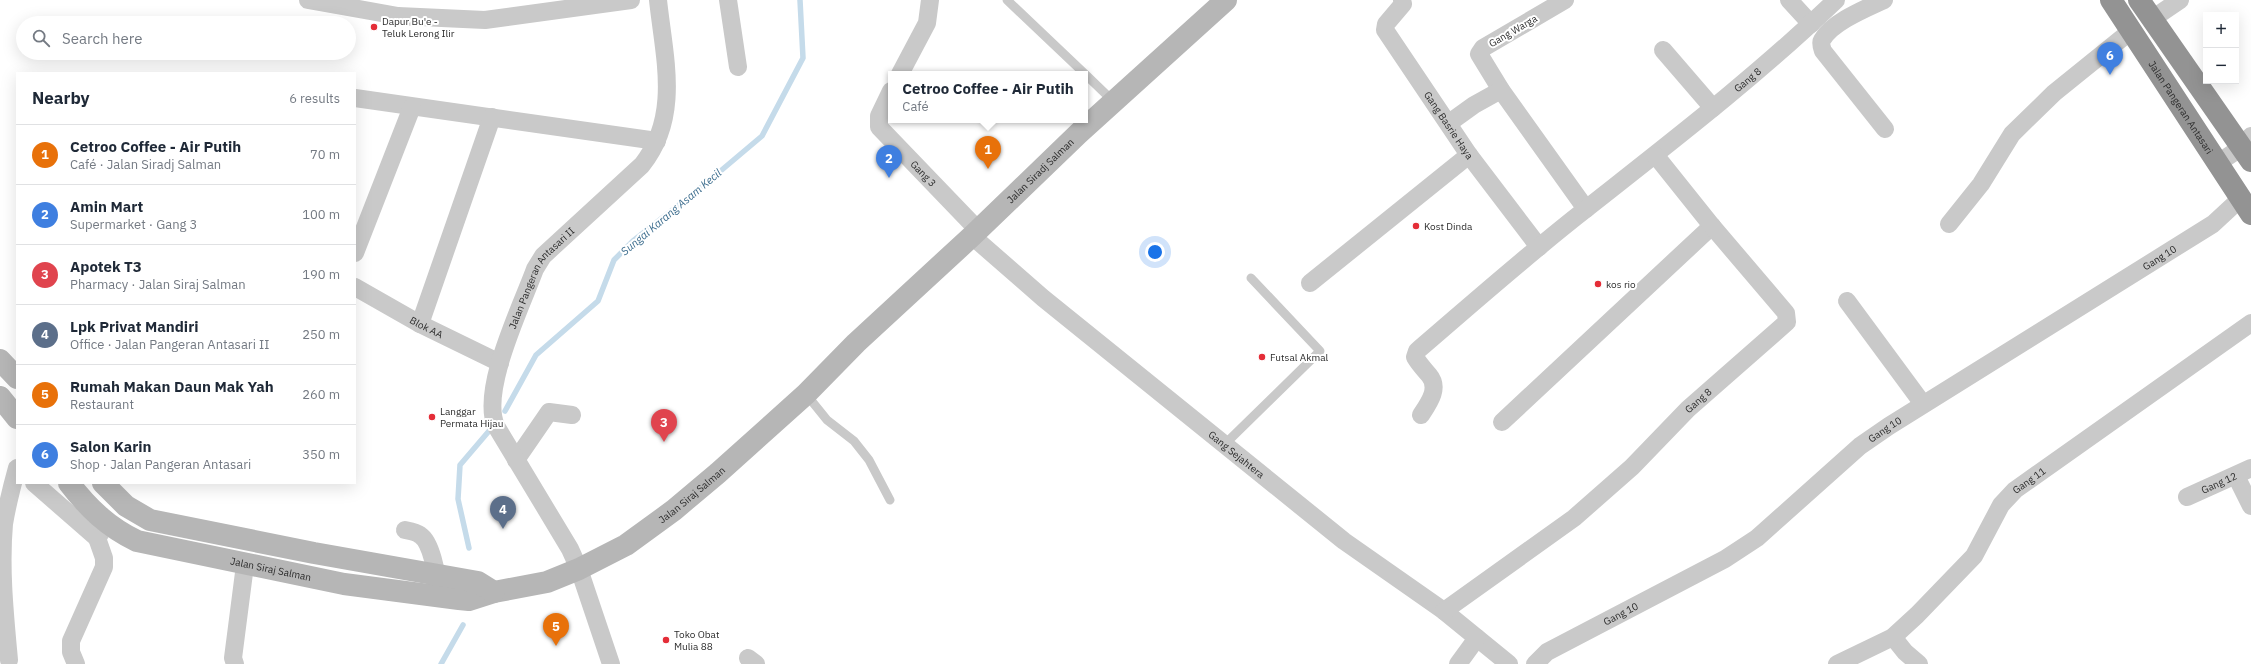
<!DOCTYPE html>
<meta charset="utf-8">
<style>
body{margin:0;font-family:"IBM Plex Sans",sans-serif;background:#f6f6f7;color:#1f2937}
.controls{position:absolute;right:12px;top:12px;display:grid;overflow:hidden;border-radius:0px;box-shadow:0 4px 16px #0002}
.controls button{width:36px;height:36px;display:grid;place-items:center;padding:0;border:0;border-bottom:1px solid #e0e1e3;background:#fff;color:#1f2937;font:20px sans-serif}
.you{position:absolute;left:1155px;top:252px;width:14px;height:14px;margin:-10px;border:3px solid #fff;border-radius:50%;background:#1a73e8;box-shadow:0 0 0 6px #1a73e833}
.badge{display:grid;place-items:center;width:26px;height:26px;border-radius:50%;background:#e42d37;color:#fff;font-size:13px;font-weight:700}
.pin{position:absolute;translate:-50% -33px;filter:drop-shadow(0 1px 2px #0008)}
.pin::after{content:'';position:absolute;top:21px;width:14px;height:12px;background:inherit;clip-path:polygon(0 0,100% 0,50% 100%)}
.popup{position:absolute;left:888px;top:71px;width:200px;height:52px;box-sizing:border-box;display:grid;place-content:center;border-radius:0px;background:#fff;filter:drop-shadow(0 1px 3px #0005);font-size:13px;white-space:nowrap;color:#747a83}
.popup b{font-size:15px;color:#1f2937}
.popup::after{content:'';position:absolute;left:50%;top:100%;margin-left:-8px;border:8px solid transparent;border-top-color:#fff}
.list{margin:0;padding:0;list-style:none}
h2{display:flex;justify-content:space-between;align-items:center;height:52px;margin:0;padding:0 16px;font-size:17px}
h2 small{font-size:13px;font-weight:400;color:#747a83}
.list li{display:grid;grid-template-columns:26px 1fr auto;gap:12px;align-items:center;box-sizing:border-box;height:60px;padding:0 16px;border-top:1px solid #e0e1e3}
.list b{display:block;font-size:15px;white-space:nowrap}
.list p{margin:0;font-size:13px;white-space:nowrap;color:#747a83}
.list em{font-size:13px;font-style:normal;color:#747a83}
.icon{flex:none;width:22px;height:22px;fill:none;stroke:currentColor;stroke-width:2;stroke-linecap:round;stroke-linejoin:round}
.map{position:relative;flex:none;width:2251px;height:664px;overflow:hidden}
.search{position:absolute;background:#fff;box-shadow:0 4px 16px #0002;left:16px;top:16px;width:340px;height:44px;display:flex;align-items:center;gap:10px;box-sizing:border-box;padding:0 14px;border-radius:22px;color:#747a83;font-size:15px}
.panel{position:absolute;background:#fff;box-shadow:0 4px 16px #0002;left:16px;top:72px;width:340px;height:412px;border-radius:0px}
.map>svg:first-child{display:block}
</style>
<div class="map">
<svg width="2251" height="664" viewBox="0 0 2251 664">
<rect width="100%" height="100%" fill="#fff"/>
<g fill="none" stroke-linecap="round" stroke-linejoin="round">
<!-- stream -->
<path stroke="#c5dbea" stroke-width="5.5" d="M505 411 536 355 598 301 614 260 633 241 698 190 762 136 803 58 800 0
M469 548 458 499 460 465 489 431
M441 664 463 625"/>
<!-- lane -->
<path stroke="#c9c9c9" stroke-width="9" d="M1007 0 1085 74
M1085 74 1114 102
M806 394 827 420 854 441 869 460 890 500
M1225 444 1320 351 1251 278"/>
<!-- street -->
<g stroke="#c9c9c9" stroke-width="18">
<path d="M308 0 398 16 485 20 631 0"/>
<path d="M728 0 738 67"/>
<path id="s1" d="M1402 0 1403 4 1386 24 1385 30 1469 155 1539 247"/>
<path d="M1565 0 1483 48 1479 54 1501 90 1586 209"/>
<path d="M1789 0 1811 24"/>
<path d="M1884 0C1867 8 1832 22 1822 40 1820 43 1822 48 1823 51L1885 129"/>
<path d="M2152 19 2180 0"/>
<path d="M1663 50 1713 108"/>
<path d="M900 74 927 23 930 0"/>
<path id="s2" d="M891 91 879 116V127L978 230"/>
<path d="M355 98 657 141"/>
<path d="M1449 123 1474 105 1501 90"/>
<path d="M2218 163 2242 147 2251 136"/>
<path d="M1949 224 1981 184 2012 134 2054 93 2132 30"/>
<path id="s3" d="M972 236 1043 298 1344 541 1444 611 1509 664"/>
<path d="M355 253 412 107"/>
<path d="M1310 283 1469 155"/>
<path id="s4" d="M355 287 420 324 500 363"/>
<path d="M1847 301 1923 404"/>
<path d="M420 324 492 117"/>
<path id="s5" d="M1421 415C1429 403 1440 388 1429 375 1424 369 1419 364 1415 357L1417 351C1473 303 1528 254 1586 209 1671 142 1757 76 1836 0"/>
<path d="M1502 422 1712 226"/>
<path d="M516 460 549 412 572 415"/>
<path d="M2236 476 2251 506"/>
<path d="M34 483 97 538 104 528"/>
<path id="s6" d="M2187 497 2251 468"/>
<path d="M405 530C410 531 416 532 420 535 431 542 437 573 437 586"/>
<path id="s7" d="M1444 611 1574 518 1632 467 1688 409 1787 322 1786 313 1712 226 1656 156"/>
<path d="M1893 637 1905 652 1919 664"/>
<path d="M748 658 756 664"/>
<path d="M9 660C5 616 0 569 4 524 7 506 12 486 17 468"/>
<path d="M76 664 71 652V641L104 567V558L97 538"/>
<path d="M235 664 233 658 245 565"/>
<path id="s8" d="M611 664 579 569 570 549 496 426C480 390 522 305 535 269L543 256 642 165C681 116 664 57 658 0"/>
<path d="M1458 664 1477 638"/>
<path id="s9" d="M1535 664 1547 652 1725 559 1757 538 1860 446 1889 426 2213 224 2240 199"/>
<path id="s10" d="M1837 664 1893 637 1917 615 1974 556 2001 505 2015 490 2251 323"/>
</g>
<!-- secondary -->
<g stroke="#b6b6b6" stroke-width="22">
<path d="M0 360 17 378"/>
<path d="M0 397 17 418"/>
<path id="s11" d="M69 483C88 508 108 527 137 541L344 584 459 599 469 600 494 592 547 582 579 569 626 545 674 510 718 473 806 394 856 343 972 236 1079 133 1226 0"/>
<path d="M103 483 126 506 150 520 314 553 478 582 494 592"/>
</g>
<!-- highway -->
<g stroke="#939393" stroke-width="22">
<path id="s12" d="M2111 0 2251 214"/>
<path d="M2139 0 2251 161"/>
</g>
</g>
<!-- markers -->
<g fill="#e42d37" stroke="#fff" stroke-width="1.5">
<circle cx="374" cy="27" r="4"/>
<circle cx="1416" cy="226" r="4"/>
<circle cx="1598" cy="284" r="4"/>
<circle cx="1262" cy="357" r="4"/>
<circle cx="432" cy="417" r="4"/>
<circle cx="666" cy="640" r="4"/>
</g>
<g text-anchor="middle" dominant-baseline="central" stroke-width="4" stroke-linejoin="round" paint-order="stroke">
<!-- poi labels -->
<g font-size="10" fill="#2c2c2c" stroke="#fff" text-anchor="start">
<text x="382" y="21">Dapur Bu'e -<tspan x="382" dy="12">Teluk Lerong Ilir</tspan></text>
<text x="1424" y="226">Kost Dinda</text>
<text x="1606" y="284">kos rio</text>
<text x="1270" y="357">Futsal Akmal</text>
<text x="440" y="411">Langgar<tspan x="440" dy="12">Permata Hijau</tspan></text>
<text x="674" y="634">Toko Obat<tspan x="674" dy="12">Mulia 88</tspan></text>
</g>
<!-- street labels -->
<g font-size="10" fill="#2c2c2c" stroke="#fff">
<text transform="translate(1513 31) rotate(-30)">Gang Warga</text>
<text stroke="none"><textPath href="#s5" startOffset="501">Gang 8</textPath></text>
<text stroke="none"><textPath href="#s12" startOffset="128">Jalan Pangeran Antasari</textPath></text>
<text stroke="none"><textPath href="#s1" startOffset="151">Gang Basrie Haya</textPath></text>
<text stroke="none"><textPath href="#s11" startOffset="1154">Jalan Siradj Salman</textPath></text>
<text stroke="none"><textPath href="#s2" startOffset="103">Gang 3</textPath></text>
<text stroke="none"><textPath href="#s9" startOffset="748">Gang 10</textPath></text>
<text stroke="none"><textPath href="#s8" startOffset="426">Jalan Pangeran Antasari II</textPath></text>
<text stroke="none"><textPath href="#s4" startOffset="82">Blok AA</textPath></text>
<text stroke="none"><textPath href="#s7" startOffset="331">Gang 8</textPath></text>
<text stroke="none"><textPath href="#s9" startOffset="424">Gang 10</textPath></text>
<text stroke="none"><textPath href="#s3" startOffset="343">Gang Sejahtera</textPath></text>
<text stroke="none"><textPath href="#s10" startOffset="272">Gang 11</textPath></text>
<text stroke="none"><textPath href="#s6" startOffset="35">Gang 12</textPath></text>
<text stroke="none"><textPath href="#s11" startOffset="678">Jalan Siraj Salman</textPath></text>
<text stroke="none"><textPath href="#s11" startOffset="227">Jalan Siraj Salman</textPath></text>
<text stroke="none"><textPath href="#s9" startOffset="100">Gang 10</textPath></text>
</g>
<!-- water labels -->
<g font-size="11" font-style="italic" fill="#3b6c8d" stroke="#fff">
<text transform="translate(671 212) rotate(-40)">Sungai Karang Asam Kecil</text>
</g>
</g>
</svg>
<div class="controls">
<button>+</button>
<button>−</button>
</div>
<div class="you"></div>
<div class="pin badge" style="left:988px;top:169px;background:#e8710a">1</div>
<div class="popup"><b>Cetroo Coffee - Air Putih</b>Café</div>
<div class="pin badge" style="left:889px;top:178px;background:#3f7fe0">2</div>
<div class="pin badge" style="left:664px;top:442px;background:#e0444e">3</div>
<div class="pin badge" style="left:503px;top:529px;background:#5c6f8a">4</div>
<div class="pin badge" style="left:556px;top:646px;background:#e8710a">5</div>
<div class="pin badge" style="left:2110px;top:75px;background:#3f7fe0">6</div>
<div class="search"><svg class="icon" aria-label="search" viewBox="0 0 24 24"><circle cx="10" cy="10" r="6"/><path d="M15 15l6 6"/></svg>Search here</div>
<section class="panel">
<h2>Nearby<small>6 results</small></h2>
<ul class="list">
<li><span class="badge" style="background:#e8710a">1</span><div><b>Cetroo Coffee - Air Putih</b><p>Café · Jalan Siradj Salman</p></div><em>70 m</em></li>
<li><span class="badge" style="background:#3f7fe0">2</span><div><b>Amin Mart</b><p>Supermarket · Gang 3</p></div><em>100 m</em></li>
<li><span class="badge" style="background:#e0444e">3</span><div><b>Apotek T3</b><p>Pharmacy · Jalan Siraj Salman</p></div><em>190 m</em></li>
<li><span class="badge" style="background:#5c6f8a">4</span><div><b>Lpk Privat Mandiri</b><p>Office · Jalan Pangeran Antasari II</p></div><em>250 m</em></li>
<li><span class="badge" style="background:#e8710a">5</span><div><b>Rumah Makan Daun Mak Yah</b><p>Restaurant</p></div><em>260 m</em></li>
<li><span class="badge" style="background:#3f7fe0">6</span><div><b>Salon Karin</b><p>Shop · Jalan Pangeran Antasari</p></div><em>350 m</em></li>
</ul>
</section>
</div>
